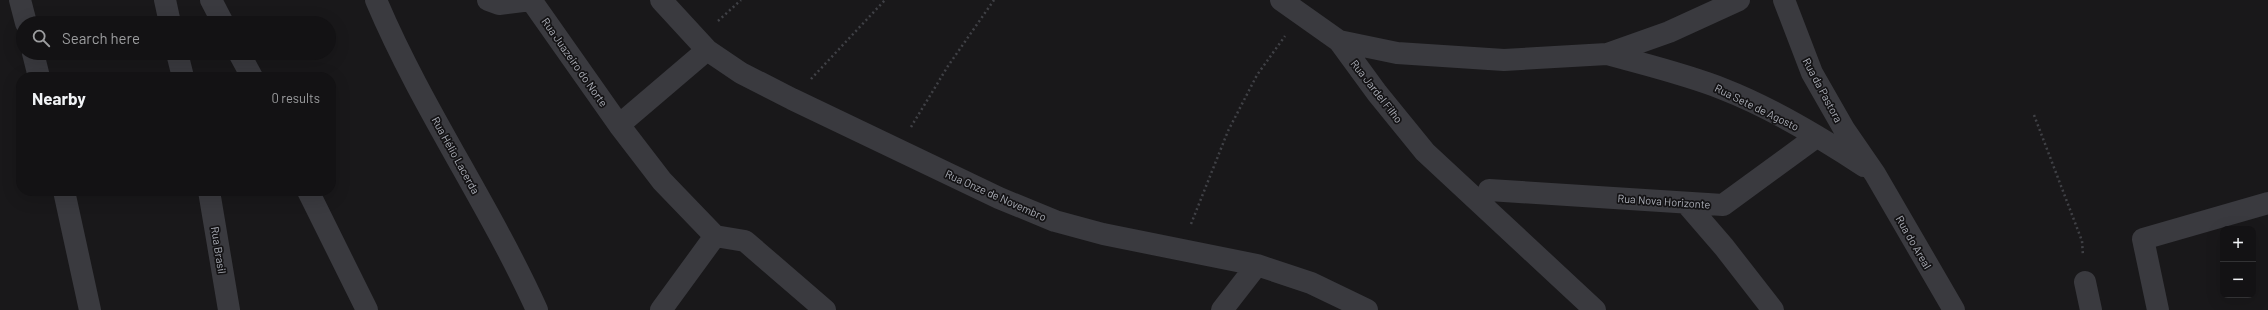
<!DOCTYPE html>
<meta charset="utf-8">
<style>
body{margin:0;font-family:Barlow,sans-serif;background:#202022;color:#f1f3f6}
.controls{position:absolute;right:12px;bottom:12px;display:grid;overflow:hidden;border-radius:8px;box-shadow:0 4px 16px #0002}
.controls button{width:36px;height:36px;display:grid;place-items:center;padding:0;border:0;border-bottom:1px solid #323234;background:#131214;color:#f1f3f6;font:20px sans-serif}
.list{margin:0;padding:0;list-style:none}
h2{display:flex;justify-content:space-between;align-items:center;height:52px;margin:0;padding:0 16px;font-size:17px}
h2 small{font-size:13px;font-weight:400;color:#9d9ea0}
.icon{flex:none;width:22px;height:22px;fill:none;stroke:currentColor;stroke-width:2;stroke-linecap:round;stroke-linejoin:round}
.map{position:relative;flex:none;width:2268px;height:310px;overflow:hidden}
.search{position:absolute;background:#131214;box-shadow:0 4px 16px #0002;left:16px;top:16px;width:320px;height:44px;display:flex;align-items:center;gap:10px;box-sizing:border-box;padding:0 14px;border-radius:22px;color:#9d9ea0;font-size:15px}
.panel{position:absolute;background:#131214;box-shadow:0 4px 16px #0002;left:16px;top:72px;width:320px;height:124px;border-radius:16px}
.map>svg:first-child{display:block}
</style>
<div class="map">
<svg width="2268" height="310" viewBox="0 0 2268 310">
<rect width="100%" height="100%" fill="#19181a"/>
<g fill="none" stroke-linecap="round" stroke-linejoin="round">
<!-- path -->
<path stroke="#404146" stroke-width="2.5" stroke-dasharray="2 3" stroke-linecap="butt" d="M718 21 741 0
M811 79 885 0
M2034 115 2082 241 2083 256
M911 127 948 66 994 0
M1191 224 1228 131 1257 75 1285 36"/>
<!-- minor -->
<path stroke="#3a3a3f" stroke-width="22" d="M20 0 26 23
M165 0 170 23
M211 0 223 23
M376 0C421 107 489 204 537 310
M488 0 499 4 531 0
M531 0 619 125 662 181 715 236 745 241 825 310
M661 0 707 50 741 73 792 99 999 198 1055 221 1103 234 1257 265 1311 283 1367 310
M1281 0 1339 41 1377 93 1425 152 1595 310
M1784 0 1812 73 1844 129 1875 174 1954 310
M1339 41 1397 53 1504 60 1607 54 1669 32 1739 0
M33 53 39 77
M177 53 183 77
M239 53 252 77
M1607 54C1646 65 1685 74 1723 89 1772 108 1820 137 1864 166
M619 125 707 50
M1489 190 1723 205 1816 137
M64 191 90 310
M209 191 229 310
M308 191 367 310
M1686 203 1724 247 1773 310
M2085 282 2091 310
M661 310 715 236
M1222 310 1257 265
M2158 310 2143 239 2268 203"/>
</g>
<g text-anchor="middle" dominant-baseline="central" stroke-width="3.5" stroke-linejoin="round" paint-order="stroke">
<!-- street labels -->
<g font-size="11" fill="#acafb8" stroke="#141315">
<text transform="translate(575 62) rotate(55)">Rua Juazeiro do Norte</text>
<text transform="translate(1823 90) rotate(62)">Rua da Pastora</text>
<text transform="translate(1377 91) rotate(52)">Rua Jardel Filho</text>
<text transform="translate(1757 107) rotate(26)">Rua Sete de Agosto</text>
<text transform="translate(456 155) rotate(61)">Rua Hélio Lacerda</text>
<text transform="translate(996 195) rotate(24)">Rua Onze de Novembro</text>
<text transform="translate(1664 201) rotate(4)">Rua Nova Horizonte</text>
<text transform="translate(1914 242) rotate(60)">Rua do Areal</text>
<text transform="translate(219 250) rotate(81)">Rua Brasil</text>
</g>
</g>
</svg>
<div class="controls">
<button>+</button>
<button>−</button>
</div>
<div class="search"><svg class="icon" aria-label="search" viewBox="0 0 24 24"><circle cx="10" cy="10" r="6"/><path d="M15 15l6 6"/></svg>Search here</div>
<section class="panel">
<h2>Nearby<small>0 results</small></h2>
<ul class="list">
</ul>
</section>
</div>
